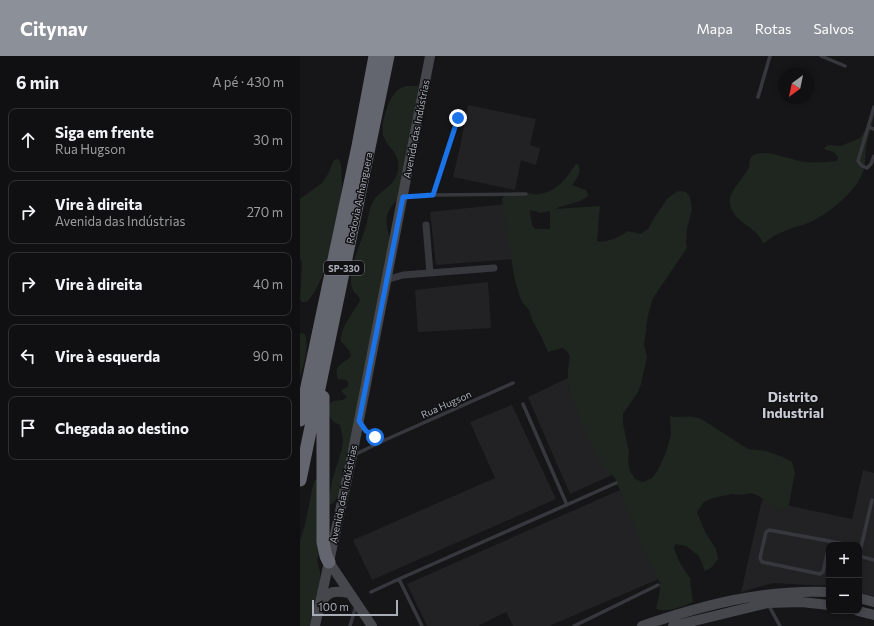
<!DOCTYPE html>
<html lang="pt">
<meta charset="utf-8">
<style>
body{margin:0;font-family:Commissioner,sans-serif;background:#19191b;color:#f1f3f6}
.controls{position:absolute;right:12px;bottom:12px;display:grid;overflow:hidden;border-radius:8px;box-shadow:0 2px 6px #0003}
.controls button{width:36px;height:36px;display:grid;place-items:center;padding:0;border:0;border-bottom:1px solid #303032;background:#101012;color:#f1f3f6;font:20px sans-serif}
.compass{position:absolute;left:478px;top:12px;width:36px;height:36px;border-radius:50%;background:#101012;box-shadow:0 2px 6px #0003;rotate:213deg}
.scale{position:absolute;left:12px;bottom:10px;width:86px;box-sizing:border-box;padding-left:4px;border:2px solid #a8adb8;border-top:0;font-size:11px;line-height:14px;white-space:nowrap;color:#a8adb8;-webkit-text-stroke:3px #111113;paint-order:stroke}
.stop{position:absolute;width:12px;height:12px;margin:-9px;border:3px solid #1a73e8;border-radius:50%;background:#fff}
.stop.end{background:#1a73e8;border-color:#fff;box-shadow:0 1px 4px #0008}
.list{margin:0;padding:0;list-style:none}
h2{display:flex;justify-content:space-between;align-items:center;height:52px;margin:0;padding:0 16px;font-size:17px}
h2 small{font-size:13px;font-weight:400;color:#9c9d9f}
.list li{display:grid;grid-template-columns:26px 1fr auto;gap:12px;align-items:center;box-sizing:border-box;height:64px;margin:0 8px 8px;padding:0 8px;border:1px solid #303032;border-radius:8px}
.list b{display:block;font-size:15px;white-space:nowrap}
.list p{margin:0;font-size:13px;white-space:nowrap;color:#9c9d9f}
.list em{font-size:13px;font-style:normal;color:#9c9d9f}
.icon{flex:none;width:22px;height:22px;fill:none;stroke:currentColor;stroke-width:2;stroke-linecap:round;stroke-linejoin:round}
.map{position:relative;flex:none;width:574px;height:570px;overflow:hidden}
header{display:flex;align-items:center;gap:24px;box-sizing:border-box;height:56px;padding:0 20px;background:#8c9099;color:#fff}
header strong{font-size:19px}
nav{display:flex;gap:22px;margin-inline-start:auto;font-size:14px}
main{display:flex}
aside{flex:1;background:#101012}
.map>svg:first-child{display:block}
</style>
<header>
<strong>Citynav</strong>
<nav><a>Mapa</a><a>Rotas</a><a>Salvos</a></nav>
</header>
<main>
<aside>
<h2>6 min<small>A pé · 430 m</small></h2>
<ul class="list">
<li><svg class="icon" aria-label="ahead" viewBox="0 0 24 24"><path d="M12 20V5M6 11l6-6 6 6"/></svg><div><b>Siga em frente</b><p>Rua Hugson</p></div><em>30 m</em></li>
<li><svg class="icon" aria-label="right" viewBox="0 0 24 24"><path d="M7 20v-9h11M14 6l5 5-5 5"/></svg><div><b>Vire à direita</b><p>Avenida das Indústrias</p></div><em>270 m</em></li>
<li><svg class="icon" aria-label="right" viewBox="0 0 24 24"><path d="M7 20v-9h11M14 6l5 5-5 5"/></svg><div><b>Vire à direita</b></div><em>40 m</em></li>
<li><svg class="icon" aria-label="left" viewBox="0 0 24 24"><path d="M17 20v-9H6M10 6l-5 5 5 5"/></svg><div><b>Vire à esquerda</b></div><em>90 m</em></li>
<li><svg class="icon" aria-label="arrive" viewBox="0 0 24 24"><path d="M6 21V4h12l-3 4 3 4H6"/></svg><div><b>Chegada ao destino</b></div></li>
</ul>
</aside>
<div class="map">
<svg width="574" height="570" viewBox="0 0 574 570">
<rect width="100%" height="100%" fill="#161618"/>
<!-- built -->
<path fill="#222225" d="M168 49 236 63 230 89 240 92 236 109 221 104 215 134 153 121 160 91Z
M206 148 213 203 136 209 130 156Z
M188 226 191 272 118 276 115 234Z
M268 322 312 419 270 438 228 341Z
M212 349 256 443 72 524 53 484 195 422 170 366Z
M563 414 574 417V540L559 537V489H529V530L473 527 441 536 462 444 552 463Z
M322 433 361 522 249 570H213L206 556 178 570H127L107 528Z"/>
<!-- green -->
<path fill="#1e261f" fill-rule="evenodd" d="M106 30H119L122 32 101 141C82 156 85 168 92 189L58 351 54 363 50 405 55 410C37 422 45 437 32 448H28L32 425 42 393 43 384 40 369C29 364 30 361 29 349L33 345 43 344 47 341 41 335 48 330V326L46 324 38 323C29 299 68 310 41 286 40 270 54 257 60 244 59 239 53 237 52 232 47 214 60 190 65 173 69 163 68 153 74 144 82 132 95 131 98 114 101 94 86 93 83 78 80 69 88 46 94 38 97 33 101 32 106 30Z
M574 56C574 66 570 75 567 86 565 95 566 107 563 116 557 135 526 160 508 167 502 170 496 170 490 173 480 176 471 181 463 188 458 170 434 168 430 149 428 138 437 130 442 122 444 119 448 115 449 111 450 107 448 104 452 100 464 91 492 105 506 106 516 107 527 106 537 105L538 102C535 95 532 95 525 94L524 92 528 89 541 90 560 82 566 73Z
M37 103 40 105C48 135 29 224 7 246H2L0 243 2 207 0 202V143L22 127 28 118 34 104Z
M278 108C282 117 277 122 272 129L286 134 288 138 287 141C277 148 265 148 255 153L300 150 297 185C308 187 319 181 328 175L341 178 349 172 353 164 367 143 376 136 381 135 386 136 390 141 392 153 387 172 386 188 387 192 353 242 348 259 344 289 347 301 341 328 338 336 323 358V368L329 396 328 406 330 415 335 423 343 426 352 422 358 414 366 396 371 379 370 360C383 363 389 357 403 364L448 393 466 395 483 401 492 406 495 417 488 453H475L459 440 451 437 442 439 432 438 413 442 404 446 397 456 405 476 416 493 418 503 412 511 405 515 399 500 386 490 376 488 374 492C378 504 383 513 391 523L390 525 393 546C380 551 369 557 356 553L360 535V527L345 497 315 422 305 413 300 405C290 383 265 337 268 315 268 305 274 298 262 292L248 296 240 278 233 266 229 254 222 246 219 238 214 220 202 143C209 133 224 137 234 138 238 139 245 137 249 135 260 131 269 119 275 109ZM230 154 241 157 250 155V173H235L232 169Z
M0 277 5 278C9 292 4 308 0 321Z
M18 423 20 494 17 504 20 516 21 532 12 570H0V484L5 469 13 429 15 424Z"/>
<g fill="none" stroke-linecap="round" stroke-linejoin="round">
<!-- lane -->
<path stroke="#37383d" stroke-width="3.5" d="M521 0 545 10
M458 41 470 0
M574 51 558 105 562 110 567 112 571 108 574 100
M568 71 574 73
M133 139 226 138
M104 141 133 139 158 62
M223 348 267 449
M60 367C67 376 73 381 85 384
M54 399 85 384 213 327
M529 496 527 498 523 516 520 518 462 506 460 502 466 476 469 474 540 487 542 489
M559 500 572 444
M559 500 574 504
M71 536 99 523
M468 548 480 570
M50 570 56 550
M122 570 99 523 316 427
M274 570 358 529"/>
<!-- street -->
<path stroke="#37383d" stroke-width="7" d="M126 169 130 217
M86 224 103 219 194 212"/>
<!-- secondary -->
<path stroke="#45474d" stroke-width="10" d="M29 506 72 570
M559 542 574 546
M20 547C29 535 34 534 49 537
M558 555 574 559
M15 570 52 400 130 0
M342 570C403 549 464 533 529 536
M373 570 468 547 501 546 529 549"/>
<!-- highway -->
<path stroke="#63666e" stroke-width="13" d="M23 341V486L26 500 29 506
M0 364 58 90 75 0
M0 424 88 0"/>
</g>
<g fill="none" stroke-linecap="round" stroke-linejoin="round">
<!-- route -->
<path stroke="#1a73e8" stroke-width="5" d="M75 381 66 375 59 365 103 141 133 139 158 62"/>
</g>
<g text-anchor="middle" dominant-baseline="central" stroke-width="3" stroke-linejoin="round" paint-order="stroke">
<!-- shield labels -->
<rect fill="#111113" stroke="#7b7e86" stroke-width="1" x="24" y="205" width="40" height="14" rx="3"/>
<g font-size="9" font-weight="bold" fill="#a8adb8">
<text x="44" y="212">SP-330</text>
</g>
<!-- street labels -->
<g font-size="10" fill="#a8adb8" stroke="#111113">
<text transform="translate(116 73) rotate(-79)">Avenida das Indústrias</text>
<text transform="translate(59 142) rotate(-78)">Rodovia Anhanguera</text>
<text transform="translate(146 348) rotate(-24)">Rua Hugson</text>
<text transform="translate(43 438) rotate(-78)">Avenida das Indústrias</text>
</g>
<!-- district labels -->
<g font-size="14" font-weight="bold" fill="#c9ccd4" stroke="#111113">
<text x="493" y="340">Distrito<tspan x="493" dy="16">Industrial</tspan></text>
</g>
</g>
</svg>
<div class="controls">
<button>+</button>
<button>−</button>
</div>
<svg class="compass" viewBox="-18 -18 36 36"><path d="M0-13l5 13h-10z" fill="#e53935"/><path d="M0 13l5-13h-10z" fill="#9c9d9f"/></svg>
<div class="scale">100 m</div>
<div class="stop" style="left:75px;top:381px"></div>
<div class="stop end" style="left:158px;top:62px"></div>
</div>
</main>
